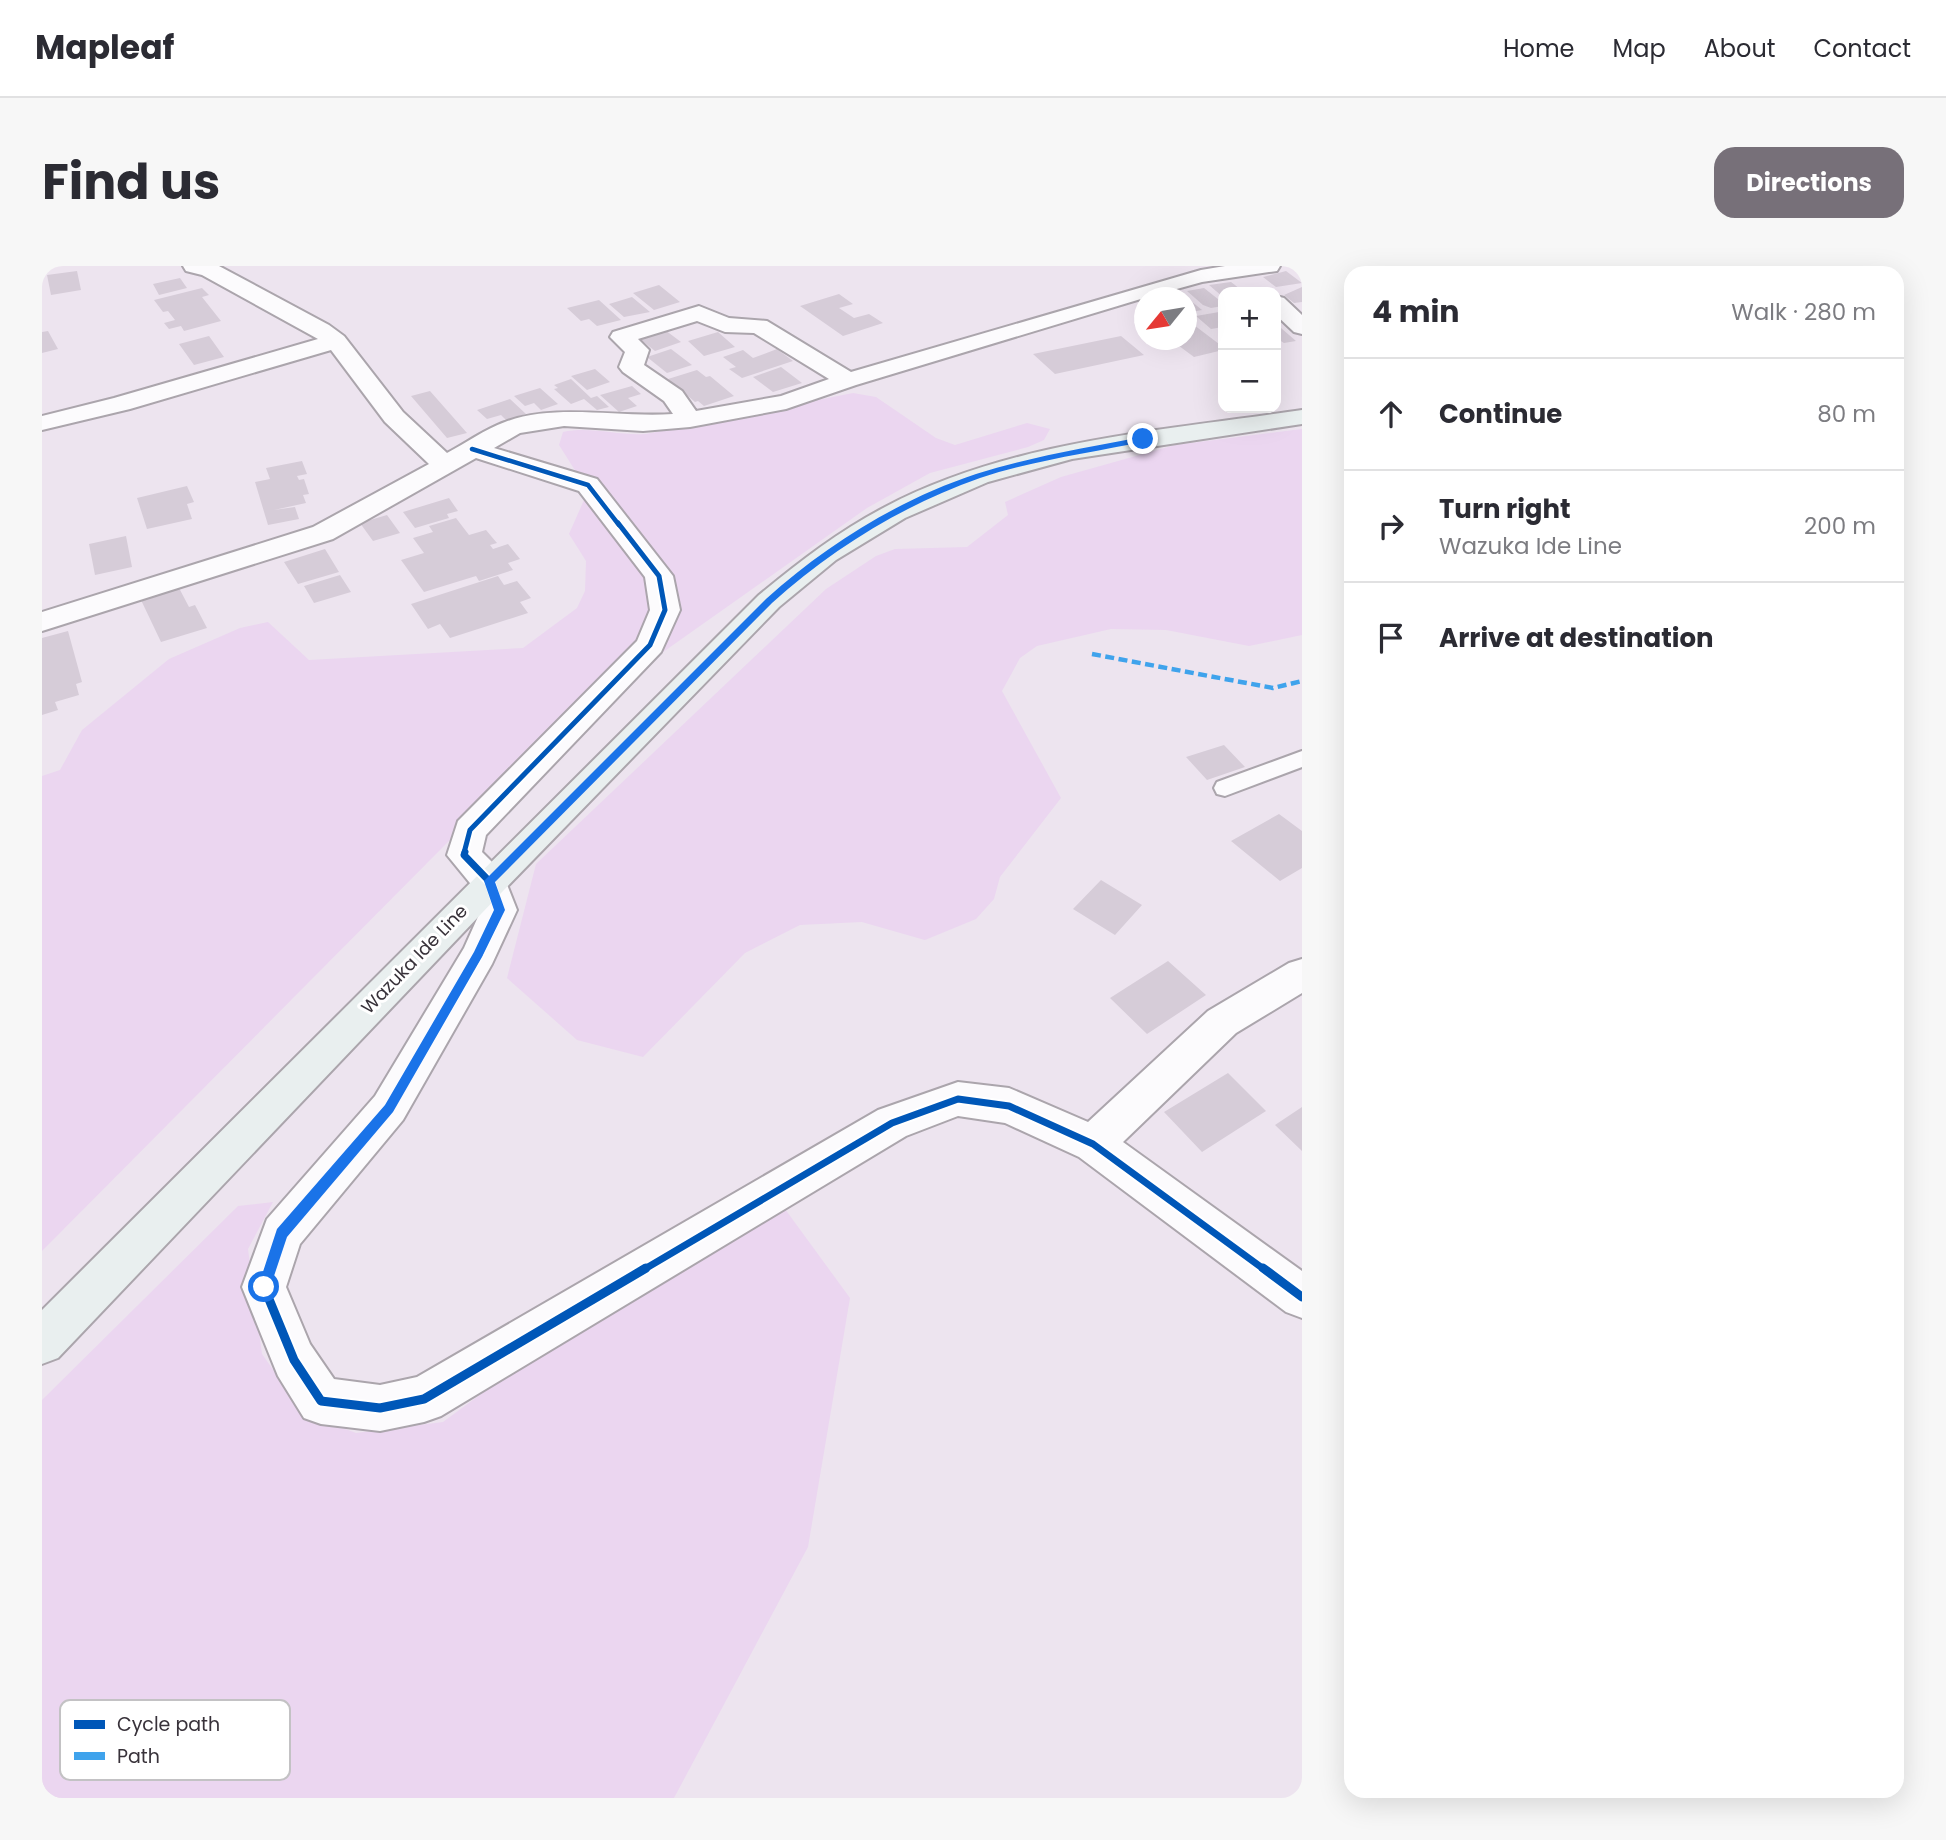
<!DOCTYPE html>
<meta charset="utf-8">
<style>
body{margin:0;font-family:Poppins,sans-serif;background:#f7f7f7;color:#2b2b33}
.controls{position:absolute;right:21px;top:21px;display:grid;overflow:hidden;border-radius:14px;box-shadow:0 7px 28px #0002}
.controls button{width:63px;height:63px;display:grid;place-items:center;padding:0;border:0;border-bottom:2px solid #e1e1e2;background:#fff;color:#2b2b33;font:35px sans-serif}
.compass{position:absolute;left:1092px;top:21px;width:63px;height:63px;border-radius:50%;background:#fff;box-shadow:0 7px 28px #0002;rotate:240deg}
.stop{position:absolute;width:21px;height:21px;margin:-16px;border:5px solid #1a73e8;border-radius:50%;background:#fff}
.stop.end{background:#1a73e8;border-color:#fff;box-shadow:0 2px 7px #0008}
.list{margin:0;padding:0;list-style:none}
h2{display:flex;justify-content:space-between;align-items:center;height:91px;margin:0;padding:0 28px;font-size:30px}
h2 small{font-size:23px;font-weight:400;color:#7c7c81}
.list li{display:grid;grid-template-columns:46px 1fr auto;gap:21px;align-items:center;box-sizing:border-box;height:112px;padding:0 28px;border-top:2px solid #e1e1e2}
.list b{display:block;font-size:26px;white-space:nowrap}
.list p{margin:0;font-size:23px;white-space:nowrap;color:#7c7c81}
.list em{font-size:23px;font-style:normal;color:#7c7c81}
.icon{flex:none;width:38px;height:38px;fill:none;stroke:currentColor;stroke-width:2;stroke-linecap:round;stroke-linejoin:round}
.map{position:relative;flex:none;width:1260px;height:1532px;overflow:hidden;border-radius:21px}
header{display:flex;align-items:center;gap:42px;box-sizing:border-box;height:98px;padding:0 35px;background:#fff;border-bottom:2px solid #e1e1e2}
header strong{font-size:33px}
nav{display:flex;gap:38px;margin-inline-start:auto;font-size:24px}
.intro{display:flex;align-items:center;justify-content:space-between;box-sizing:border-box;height:168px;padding:0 42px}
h1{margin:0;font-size:49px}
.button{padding:18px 32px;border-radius:21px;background:#777079;color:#fff;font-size:24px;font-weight:700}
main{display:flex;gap:42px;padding:0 42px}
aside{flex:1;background:#fff;border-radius:21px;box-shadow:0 7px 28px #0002}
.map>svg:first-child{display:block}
</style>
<header>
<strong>Mapleaf</strong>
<nav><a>Home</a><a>Map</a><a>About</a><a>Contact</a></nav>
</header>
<div class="intro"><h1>Find us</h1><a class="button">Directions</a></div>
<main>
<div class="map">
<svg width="1260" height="1532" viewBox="0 0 1260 1532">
<rect width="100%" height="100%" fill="#ede4ef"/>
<!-- green -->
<path fill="#ebd6f0" d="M811 127 834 131 894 172 913 179 985 157 1008 163 1002 174 986 181 888 207 825 242 532 449 0 985V510L18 504 40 464 127 393 198 362 226 356 267 394 481 382 535 342 543 325 544 295 527 268 546 225 517 179 521 166C549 160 575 170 604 168Z
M1260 163V369L1207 380 1124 364 1069 363 995 380 978 392 960 425 1019 532 958 611 952 633 934 653 883 674 820 656 758 659 703 687 601 791 535 774 465 712 494 598 784 323 834 290 853 283 925 281 966 249 963 236 1019 211 1133 179Z
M231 936 206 983 220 1088 262 1147 314 1167 401 1156 510 1076 743 943 808 1032 766 1281 632 1532H0V1134L196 940Z"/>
<!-- building -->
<path fill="#d6ccd8" d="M35 5 39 24 9 29 5 9Z
M1244 5 1260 17 1234 21 1221 11Z
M138 12 145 22 117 29 111 18Z
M1189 16 1202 26H1181V31L1167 19Z
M617 19 638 36 612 44 591 27Z
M1260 21V36L1252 37 1242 29Z
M160 22 167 29 160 31 179 55 142 65 139 60 127 63 122 57 133 54 126 45 121 46 112 34Z
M1162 22 1181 37V40L1169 42 1161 39 1145 25Z
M797 28 811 38 797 42 812 52 827 48 841 57 801 70 758 40Z
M590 31 608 46 582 51 567 38Z
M1144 31 1160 44 1144 47Z
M557 34 579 54 555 60 547 53 539 55 525 42Z
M1177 46 1181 50V61L1169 63 1154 50Z
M1144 53 1181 81V84L1152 91 1129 74H1144Z
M619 61 639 76 613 85 593 69Z
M1239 62 1254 75 1242 77 1234 72V63Z
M6 65 16 83 0 87V66Z
M676 66 693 81 662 90 646 75Z
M167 70 182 91 152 99 137 78Z
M1079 70 1102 89 1013 108 991 88Z
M629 83 650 99 625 107 605 91Z
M735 83 751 95 700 112 687 103 694 101 681 91 701 84 711 92Z
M739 101 760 117 731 126 711 111Z
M553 103 568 116 545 124 529 110Z
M655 104 664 111 668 110 692 130 662 140 656 135 653 136 626 113Z
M529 113 549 132 555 130 567 141 555 144 542 133 529 138 512 123 516 122 512 119Z
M590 120 599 128 586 132 595 140 577 146 558 129Z
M498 122 516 138 499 144 492 137 483 140 472 130Z
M388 125 425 167 405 172 369 130Z
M468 133 484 148 464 154 459 149 445 153 435 144Z
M260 195 265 208 255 210 257 214 262 213 267 228 261 229 264 237 232 244 253 241 257 253 226 259 213 216 228 213 224 202Z
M145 220 152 236 145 238 150 253 105 263 95 232Z
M407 232 416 245 405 248 407 252 373 262 361 246Z
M345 249 358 267 331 275 318 257Z
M414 252 427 269 444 264 455 277 448 279 451 283 466 278 478 293 466 297 471 304 437 315 434 310 382 326 359 294 382 287 371 272 391 266 387 260Z
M84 270 90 301 53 309 47 278Z
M283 283 297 306 256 318 242 296Z
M298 309 309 326 272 337 262 320Z
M456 310 462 319 475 315 489 332 478 336 486 347 408 372 398 358 386 363 369 338Z
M137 322 147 341 153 339 165 362 119 376 99 334Z
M26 365 40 416 34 418 37 429 13 436 16 444 0 449V372Z
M1182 479 1203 501 1165 514 1144 491Z
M1237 548 1260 565V602L1238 615 1189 575Z
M1059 614 1100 639 1073 669 1031 643Z
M1126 695 1164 729 1105 768 1068 732Z
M1186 807 1224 845 1160 886 1122 846Z
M1260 841V885L1233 859Z"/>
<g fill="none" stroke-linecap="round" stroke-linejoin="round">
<!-- service casing -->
<g stroke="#aba5ac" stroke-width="4">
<path id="service" d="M1260 485V501L1183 530 1175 528 1172 522 1175 516Z"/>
</g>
<!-- minor casing -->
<g stroke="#aba5ac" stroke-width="4">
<path id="minor" d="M141 0H177L287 59 302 70 361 146 405 187C424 177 443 163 463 156 512 137 578 152 631 148L622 135 581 106 577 101 583 86 568 71 571 66 657 40 687 52 725 55 809 106 1159 4 1183 0H1238L1235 5 1227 6 1160 16 1102 32 814 119 744 143 648 161 601 165 522 160 478 167 452 182 555 213 631 310 638 344 619 386 444 569 440 586 460 606 475 644 450 698 361 854 258 978 244 1021 268 1078 292 1113 338 1119 375 1111 836 844 916 816 967 822 1046 856 1166 745 1247 697 1260 693V727L1194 767 1081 876 1260 1005V1052L1244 1046 1037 891 963 857 916 850 864 870 399 1150 382 1156 338 1165 279 1158 262 1152 236 1110 200 1021 225 953 333 830 422 682 439 644 432 622 405 589 416 555 595 375 608 344 603 311 537 225 434 192 291 273 0 365V346L271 261 387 198 343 156 289 84 88 143 0 164V150L72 132 276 73 160 9 144 5ZM655 55 683 66 712 67 787 113 739 130 654 145 640 125 602 99 607 84 596 73Z
M1234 30 1242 32 1260 49V68L1252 66 1234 49Z"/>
</g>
<!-- secondary casing -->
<g stroke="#aba5ac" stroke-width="4">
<path id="secondary" d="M1260 144V158L1030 193 946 216 863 252 794 294 737 341 460 626 16 1092 0 1098V1044L717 329C757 296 797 265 843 241 970 174 1120 165 1260 144Z"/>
</g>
<!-- service -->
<use href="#service" fill="#fcfbfd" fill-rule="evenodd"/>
<!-- minor -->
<use href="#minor" fill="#fcfbfd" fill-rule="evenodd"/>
<!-- secondary -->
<use href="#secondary" fill="#e9efef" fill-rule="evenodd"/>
<!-- quiet -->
<path stroke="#3fa3ec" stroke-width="4.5" stroke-dasharray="9 4.5" stroke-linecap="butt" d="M1050 388 1231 422 1260 415"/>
<!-- cycleway-far3 casing -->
<g stroke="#fff" stroke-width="7">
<path id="cycleway-far3" d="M430 183 546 219 577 259"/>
</g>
<!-- cycleway-far2 casing -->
<g stroke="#fff" stroke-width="9">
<path id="cycleway-far2" d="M422 587 428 564 608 379 623 344 617 310 576 257"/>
</g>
<!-- cycleway-far1 casing -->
<g stroke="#fff" stroke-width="11">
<path id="cycleway-far1" d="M228 1004 240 967 347 842 437 688 457 644 448 616 422 589 423 586
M601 1004 850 857 916 833 967 840 1051 878 1223 1004"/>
</g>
<!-- cycleway casing -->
<g stroke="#fff" stroke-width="13">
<path id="cycleway" d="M228 1002 222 1021 252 1094 279 1135 338 1142 382 1133 604 1002
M1221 1002 1260 1031"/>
</g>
<!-- cycleway-far3 -->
<use href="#cycleway-far3" stroke="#0057b8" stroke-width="4.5"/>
<!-- cycleway-far2 -->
<use href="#cycleway-far2" stroke="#0057b8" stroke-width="5"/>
<!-- cycleway-far1 -->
<use href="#cycleway-far1" stroke="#0057b8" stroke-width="7"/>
<!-- cycleway -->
<use href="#cycleway" stroke="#0057b8" stroke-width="9"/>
</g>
<!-- route -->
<path fill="#1a73e8" d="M1101 171 1104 175C1049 187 992 194 938 212 861 239 790 283 730 337L453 616 463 644 440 691 351 846 245 971 227 1025H218L216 1021 235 963 343 839 432 686 452 644 442 615 724 333C784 279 856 234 934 208 988 191 1046 181 1101 171Z"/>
<g text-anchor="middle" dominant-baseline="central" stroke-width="6" stroke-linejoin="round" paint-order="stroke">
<!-- street labels -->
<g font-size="18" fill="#38323a" stroke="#fff">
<text transform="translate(372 693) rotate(-46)">Wazuka Ide Line</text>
</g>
</g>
<!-- legend -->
<rect x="18" y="1434" width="230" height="80" rx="10" fill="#fff" stroke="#c3c2c4" stroke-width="2"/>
<rect x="32" y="1454" width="31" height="9" fill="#0057b8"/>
<rect x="32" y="1486" width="31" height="8" fill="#3fa3ec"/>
<g font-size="19" fill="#38323a">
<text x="75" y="1465">Cycle path</text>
<text x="75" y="1497">Path</text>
</g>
</svg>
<div class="controls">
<button>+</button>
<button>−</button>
</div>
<svg class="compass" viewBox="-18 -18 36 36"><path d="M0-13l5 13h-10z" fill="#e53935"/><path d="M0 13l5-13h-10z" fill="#7c7c81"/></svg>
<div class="stop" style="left:222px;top:1021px"></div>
<div class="stop end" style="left:1101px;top:173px"></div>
</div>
<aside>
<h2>4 min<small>Walk · 280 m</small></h2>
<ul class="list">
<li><svg class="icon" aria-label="ahead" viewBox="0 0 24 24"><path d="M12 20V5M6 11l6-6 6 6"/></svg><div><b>Continue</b></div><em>80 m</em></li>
<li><svg class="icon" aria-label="right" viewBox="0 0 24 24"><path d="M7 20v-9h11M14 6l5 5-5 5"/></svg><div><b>Turn right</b><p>Wazuka Ide Line</p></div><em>200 m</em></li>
<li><svg class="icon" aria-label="arrive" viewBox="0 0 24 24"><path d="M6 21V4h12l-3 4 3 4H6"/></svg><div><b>Arrive at destination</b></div></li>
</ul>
</aside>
</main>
